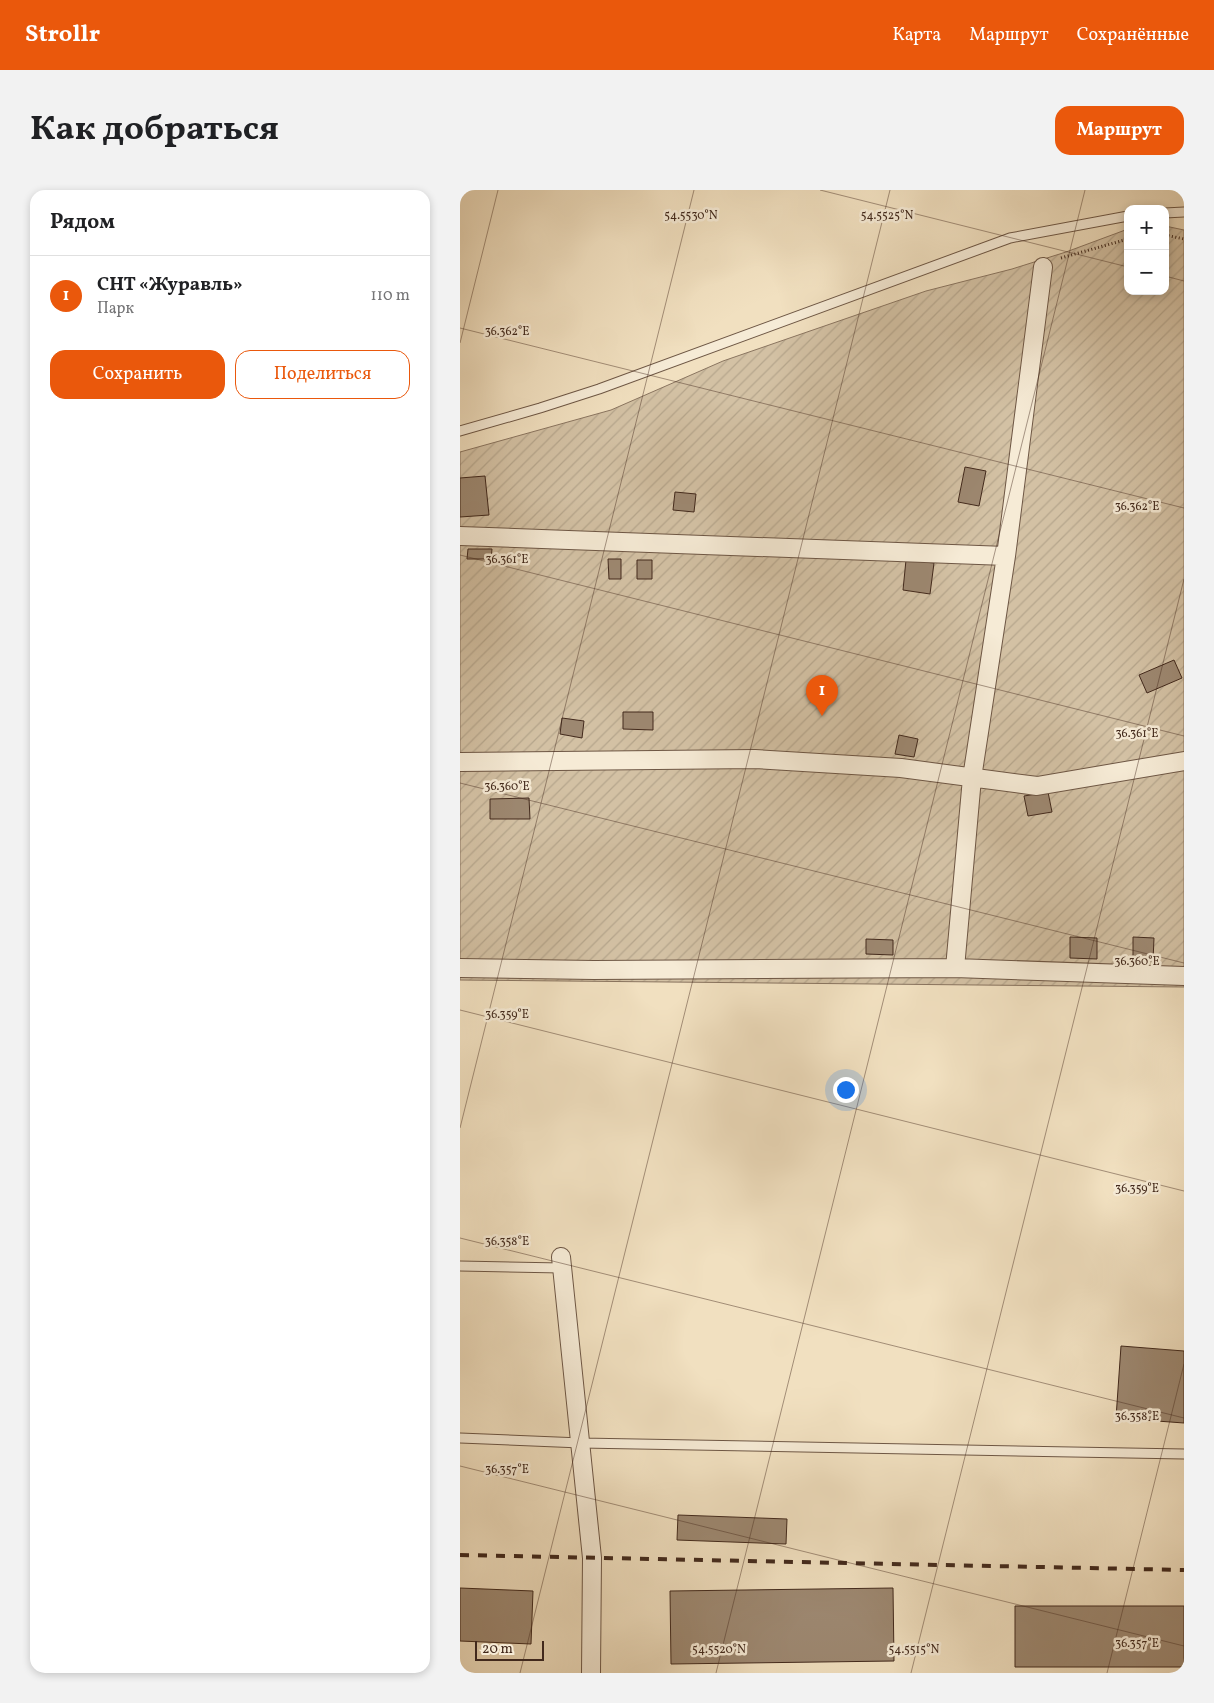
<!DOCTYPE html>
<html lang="ru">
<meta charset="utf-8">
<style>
body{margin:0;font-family:Vollkorn,serif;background:#f2f2f2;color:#202124}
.controls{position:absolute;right:15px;top:15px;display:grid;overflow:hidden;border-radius:10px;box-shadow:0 2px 8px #0003}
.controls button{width:45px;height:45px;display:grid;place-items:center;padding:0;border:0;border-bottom:1px solid #e0e0e0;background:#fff;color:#202124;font:25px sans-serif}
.scale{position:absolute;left:15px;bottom:12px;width:69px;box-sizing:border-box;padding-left:5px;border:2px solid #42291c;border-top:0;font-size:14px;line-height:18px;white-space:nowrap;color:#42291c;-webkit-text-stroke:4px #f6ebd6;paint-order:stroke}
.you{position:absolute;left:385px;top:899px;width:18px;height:18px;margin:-12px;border:4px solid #fff;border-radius:50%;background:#1a73e8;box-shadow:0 0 0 8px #1a73e833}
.badge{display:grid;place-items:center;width:32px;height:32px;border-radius:50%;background:#ea580c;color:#fff;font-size:16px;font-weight:700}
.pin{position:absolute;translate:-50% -41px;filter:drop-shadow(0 1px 2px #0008)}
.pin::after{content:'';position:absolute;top:26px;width:18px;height:15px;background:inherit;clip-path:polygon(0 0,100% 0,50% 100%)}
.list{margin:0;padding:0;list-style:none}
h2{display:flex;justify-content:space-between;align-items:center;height:65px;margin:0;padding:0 20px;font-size:21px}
h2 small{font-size:16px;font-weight:400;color:#757577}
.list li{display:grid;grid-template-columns:32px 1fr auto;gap:15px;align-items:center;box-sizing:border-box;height:80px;padding:0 20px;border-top:1px solid #e0e0e0}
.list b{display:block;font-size:19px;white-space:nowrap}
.list p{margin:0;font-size:16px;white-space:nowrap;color:#757577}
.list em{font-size:16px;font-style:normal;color:#757577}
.actions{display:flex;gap:10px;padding:15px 20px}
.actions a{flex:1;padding:11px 0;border:1px solid #ea580c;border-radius:15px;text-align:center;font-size:18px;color:#ea580c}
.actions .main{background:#ea580c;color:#fff}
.map{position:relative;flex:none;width:724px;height:1483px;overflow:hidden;border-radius:15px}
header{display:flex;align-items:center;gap:30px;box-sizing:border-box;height:70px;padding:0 25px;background:#ea580c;color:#fff}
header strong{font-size:24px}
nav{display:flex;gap:28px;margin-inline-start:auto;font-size:18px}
.intro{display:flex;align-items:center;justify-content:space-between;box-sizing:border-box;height:120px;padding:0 30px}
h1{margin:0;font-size:35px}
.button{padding:12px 22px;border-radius:15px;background:#ea580c;color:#fff;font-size:18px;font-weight:700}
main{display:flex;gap:30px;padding:0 30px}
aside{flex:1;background:#fff;border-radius:15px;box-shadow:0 2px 8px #0003}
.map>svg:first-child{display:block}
</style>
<header>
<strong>Strollr</strong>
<nav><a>Карта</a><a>Маршрут</a><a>Сохранённые</a></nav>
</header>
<div class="intro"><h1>Как добраться</h1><a class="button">Маршрут</a></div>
<main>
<aside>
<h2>Рядом<small></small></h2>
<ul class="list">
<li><span class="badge">1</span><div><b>СНТ «Журавль»</b><p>Парк</p></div><em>110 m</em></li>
</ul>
<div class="actions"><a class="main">Сохранить</a><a>Поделиться</a></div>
</aside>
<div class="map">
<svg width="724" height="1483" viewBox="0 0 724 1483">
<defs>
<pattern id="garden-furrows" width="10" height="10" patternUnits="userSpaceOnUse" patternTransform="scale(1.25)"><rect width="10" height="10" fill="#d3c1a4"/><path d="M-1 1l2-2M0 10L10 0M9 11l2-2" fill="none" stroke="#b6a68d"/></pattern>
</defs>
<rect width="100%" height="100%" fill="#f1e0c0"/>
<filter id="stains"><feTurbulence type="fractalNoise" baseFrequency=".004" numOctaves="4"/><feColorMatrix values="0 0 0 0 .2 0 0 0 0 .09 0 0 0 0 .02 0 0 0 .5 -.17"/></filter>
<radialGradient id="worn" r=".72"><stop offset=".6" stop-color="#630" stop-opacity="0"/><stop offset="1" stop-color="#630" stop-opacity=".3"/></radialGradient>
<!-- garden -->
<path fill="url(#garden-furrows)" stroke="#8a7560" d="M705 36 724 40V797L0 790V262L151 220 263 171 466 101 552 79 606 62 668 39V101H705Z"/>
<!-- building -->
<path fill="#9d8871" stroke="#42291c" d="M505 277 526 281 519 316 498 312Z
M25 286 29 325 0 327V288Z
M215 302 236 304 234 322 213 320Z
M8 359H32L31 369H7Z
M148 369H161V389H149Z
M177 370H192V389H177Z
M446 370 474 373 470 404 443 400Z
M714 470 722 488 687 503 679 485Z
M163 522H193V540L163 539Z
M102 528 124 531 122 548 100 544Z
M439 545 458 549 454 567 435 564Z
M588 602 592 622 568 626 564 606Z
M69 608 70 629H30V609Z
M610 747 637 748V769L610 768Z
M673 747 694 748 693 771 673 770Z
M406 749 433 750V765L406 764Z
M661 1156 724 1161V1233L656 1228Z
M218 1325 327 1329 326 1354 217 1350Z
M0 1398 73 1401 71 1454 0 1451Z
M433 1398 434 1471 211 1474 210 1401Z
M555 1416H724V1477H555Z"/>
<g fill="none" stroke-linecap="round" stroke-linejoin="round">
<!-- lane casing -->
<g stroke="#6e5745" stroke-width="11">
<path id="lane" d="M705 23 724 22
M0 241 80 218 139 199 550 48 668 26
M0 1076 102 1078
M0 1248 121 1253 724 1264"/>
</g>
<!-- street casing -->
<g stroke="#6e5745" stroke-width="20">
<path id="street" d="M0 346 546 366
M0 572 295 569 441 578 577 596 724 571
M0 778 134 780 495 778 724 786
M495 778 512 588 546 366 583 77
M101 1067 132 1368 131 1483"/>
</g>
<!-- path -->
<path stroke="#42291c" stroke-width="3" stroke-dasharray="1 2.5" stroke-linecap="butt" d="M705 45 724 49
M601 68 668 49"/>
<!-- lane -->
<use href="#lane" stroke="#f6ebd6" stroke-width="9"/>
<!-- street -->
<use href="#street" stroke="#f6ebd6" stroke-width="18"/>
<!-- rail -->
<path stroke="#42291c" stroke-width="4" stroke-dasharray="9 9" stroke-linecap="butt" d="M0 1365 724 1380"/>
</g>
<!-- ticks -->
<path fill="none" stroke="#42291c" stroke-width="1" stroke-opacity="0.45" d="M360 0 668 77M705 86 724 91M0 138 724 318M0 153 38 0M0 365 724 546M0 593 724 773M0 820 724 1001M0 938 234 0M0 1048 724 1228M0 1276 724 1456M60 1483 430 0M256 1483 625 0M451 1483 724 389M647 1483 724 1174"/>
<g font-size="12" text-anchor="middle" fill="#42291c" stroke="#f6ebd6" stroke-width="5" stroke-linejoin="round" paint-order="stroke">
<text x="231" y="29">54.5530°N</text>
<text x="427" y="29">54.5525°N</text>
<text x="47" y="145">36.362°E</text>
<text x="677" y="320">36.362°E</text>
<text x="47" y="373">36.361°E</text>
<text x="677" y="547">36.361°E</text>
<text x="47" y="600">36.360°E</text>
<text x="677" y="775">36.360°E</text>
<text x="47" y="828">36.359°E</text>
<text x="677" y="1002">36.359°E</text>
<text x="47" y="1055">36.358°E</text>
<text x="677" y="1230">36.358°E</text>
<text x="47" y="1283">36.357°E</text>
<text x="677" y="1457">36.357°E</text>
<text x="259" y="1463">54.5520°N</text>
<text x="454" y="1463">54.5515°N</text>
</g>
<rect width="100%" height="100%" filter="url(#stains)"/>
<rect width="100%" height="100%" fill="url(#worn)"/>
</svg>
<div class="controls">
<button>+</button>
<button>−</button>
</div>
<div class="scale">20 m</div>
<div class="you"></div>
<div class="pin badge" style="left:362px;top:526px">1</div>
</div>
</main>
